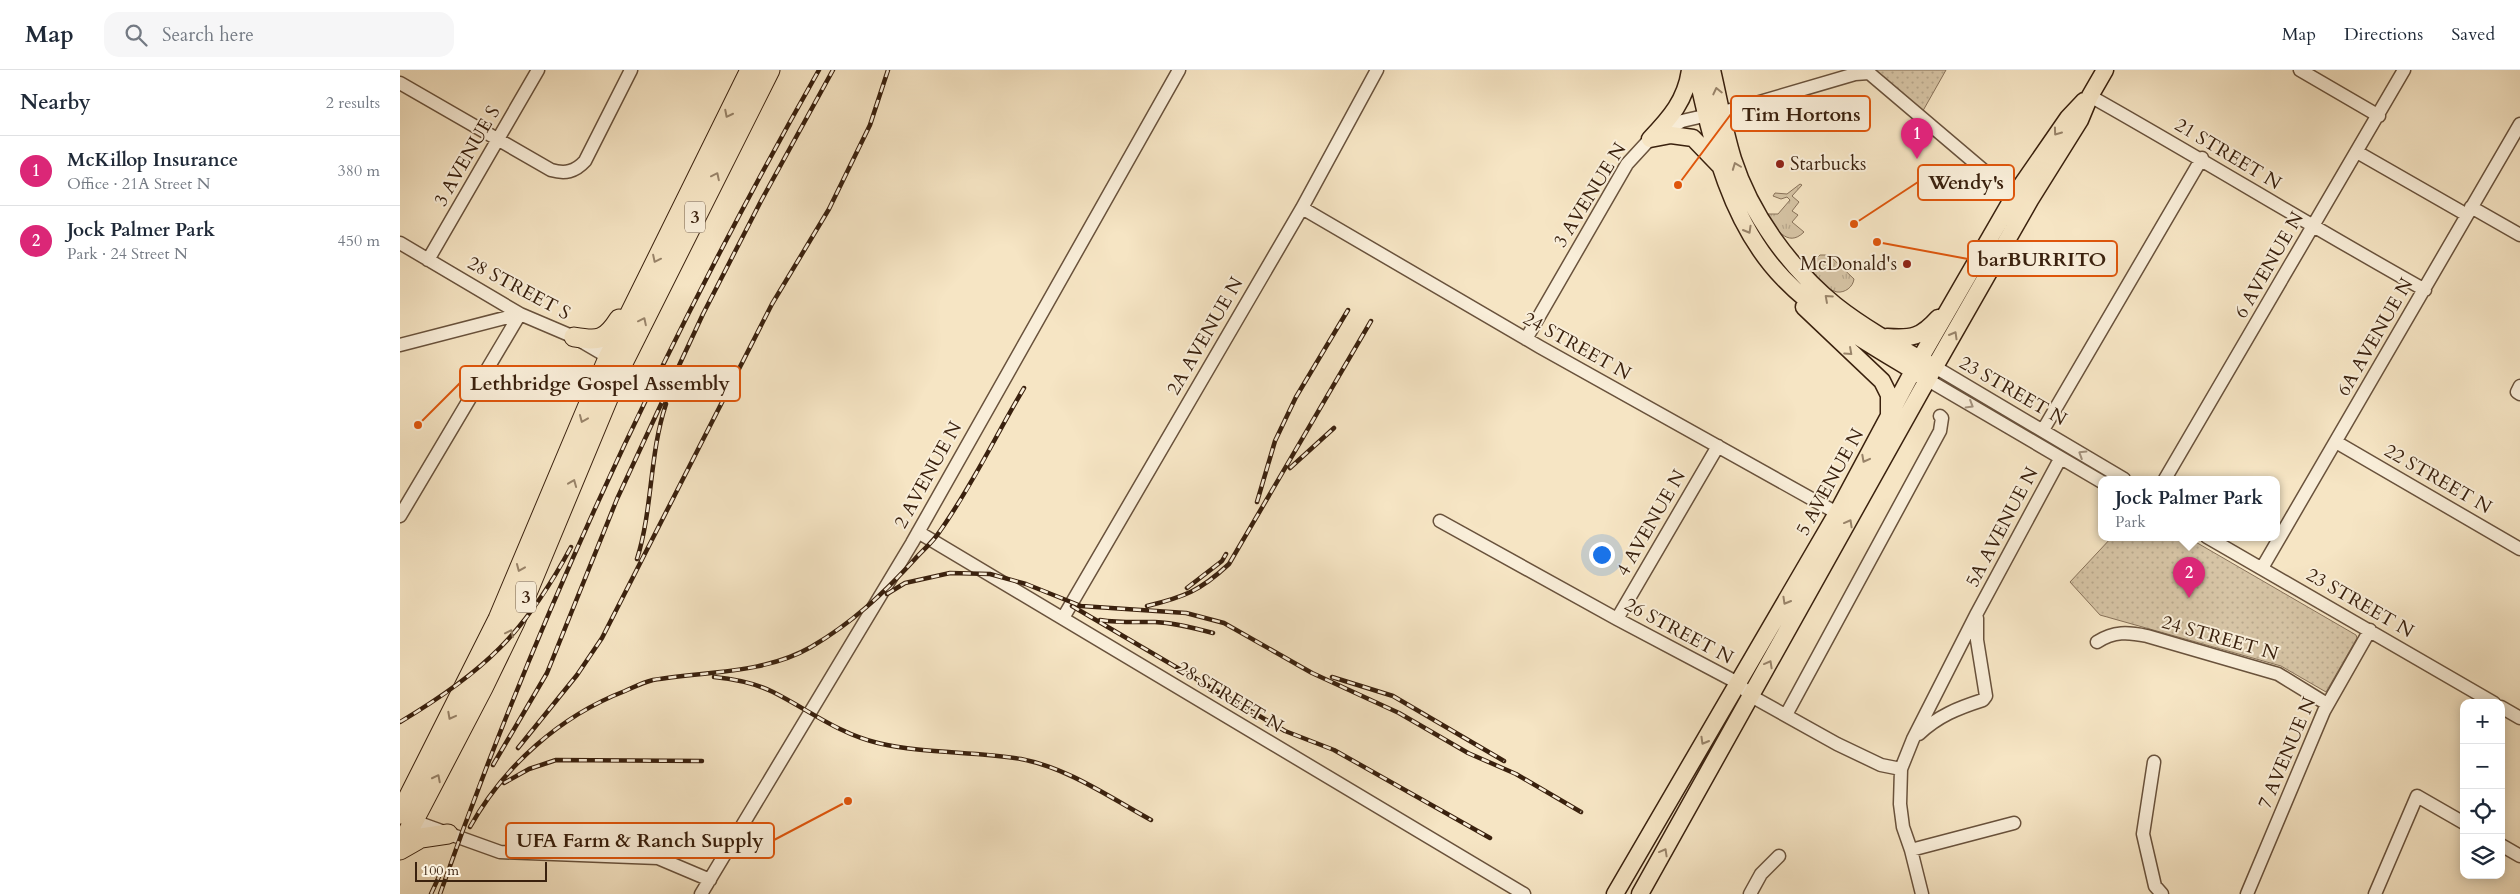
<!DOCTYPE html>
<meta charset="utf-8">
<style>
body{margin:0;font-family:Cardo,serif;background:#f6f6f7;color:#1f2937}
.controls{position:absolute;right:15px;bottom:15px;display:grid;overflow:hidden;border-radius:10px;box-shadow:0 2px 12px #0003}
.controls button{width:45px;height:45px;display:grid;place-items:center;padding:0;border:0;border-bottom:1px solid #e0e1e3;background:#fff;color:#1f2937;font:25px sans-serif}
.scale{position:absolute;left:15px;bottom:12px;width:132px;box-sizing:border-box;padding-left:5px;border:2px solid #3a210e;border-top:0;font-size:14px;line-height:18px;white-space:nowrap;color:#3a210e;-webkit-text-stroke:4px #f9eed9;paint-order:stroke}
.you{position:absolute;left:1201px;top:484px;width:18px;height:18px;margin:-12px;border:4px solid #fff;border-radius:50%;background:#1a73e8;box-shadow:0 0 0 8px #1a73e833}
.badge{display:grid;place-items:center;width:32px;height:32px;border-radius:50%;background:#db2777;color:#fff;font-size:16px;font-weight:700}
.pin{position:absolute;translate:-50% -41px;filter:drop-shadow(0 1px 2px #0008)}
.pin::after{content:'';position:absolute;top:26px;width:18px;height:15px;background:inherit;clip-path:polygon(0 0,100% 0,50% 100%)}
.popup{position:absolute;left:1698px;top:406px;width:182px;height:65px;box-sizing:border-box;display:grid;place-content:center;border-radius:10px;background:#fff;filter:drop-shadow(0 1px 4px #0005);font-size:16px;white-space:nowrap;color:#747a83}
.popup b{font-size:19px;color:#1f2937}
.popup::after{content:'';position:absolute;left:50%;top:100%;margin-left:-10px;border:10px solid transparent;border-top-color:#fff}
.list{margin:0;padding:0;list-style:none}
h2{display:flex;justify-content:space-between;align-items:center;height:65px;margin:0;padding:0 20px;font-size:21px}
h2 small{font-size:16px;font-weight:400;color:#747a83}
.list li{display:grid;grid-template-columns:32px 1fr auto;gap:15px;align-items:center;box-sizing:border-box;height:70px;padding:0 20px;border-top:1px solid #e0e1e3}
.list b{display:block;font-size:19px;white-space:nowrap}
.list p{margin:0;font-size:16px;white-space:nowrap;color:#747a83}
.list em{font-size:16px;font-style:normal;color:#747a83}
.icon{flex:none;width:28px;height:28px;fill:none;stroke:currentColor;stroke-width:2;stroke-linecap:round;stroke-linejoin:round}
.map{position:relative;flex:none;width:2120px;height:824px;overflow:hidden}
header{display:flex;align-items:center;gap:30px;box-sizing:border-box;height:70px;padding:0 25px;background:#fff;border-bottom:1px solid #e0e1e3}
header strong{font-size:24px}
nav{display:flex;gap:28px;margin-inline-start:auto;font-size:18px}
.search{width:350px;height:45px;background:#f6f6f7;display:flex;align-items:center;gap:12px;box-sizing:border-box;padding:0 18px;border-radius:15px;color:#747a83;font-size:19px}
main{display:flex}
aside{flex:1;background:#fff}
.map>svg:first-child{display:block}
</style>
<header>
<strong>Map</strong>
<div class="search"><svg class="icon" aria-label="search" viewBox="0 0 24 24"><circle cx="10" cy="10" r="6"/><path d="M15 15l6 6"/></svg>Search here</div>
<nav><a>Map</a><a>Directions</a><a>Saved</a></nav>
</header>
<main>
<aside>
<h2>Nearby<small>2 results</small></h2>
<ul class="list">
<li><span class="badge">1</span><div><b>McKillop Insurance</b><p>Office · 21A Street N</p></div><em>380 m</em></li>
<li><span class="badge">2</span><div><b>Jock Palmer Park</b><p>Park · 24 Street N</p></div><em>450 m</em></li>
</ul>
</aside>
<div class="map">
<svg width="2120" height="824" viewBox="0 0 2120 824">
<defs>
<pattern id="grass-tufts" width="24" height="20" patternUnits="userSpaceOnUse" patternTransform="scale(1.25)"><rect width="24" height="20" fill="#d6c4a5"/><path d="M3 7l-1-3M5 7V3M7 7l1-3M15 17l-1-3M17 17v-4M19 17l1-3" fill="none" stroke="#b8a88d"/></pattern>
<pattern id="park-dots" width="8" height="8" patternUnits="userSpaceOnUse" patternTransform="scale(1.25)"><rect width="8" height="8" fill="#d6c4a5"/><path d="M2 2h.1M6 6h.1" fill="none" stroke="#b8a88d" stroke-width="1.8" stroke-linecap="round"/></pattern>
</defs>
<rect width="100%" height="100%" fill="#f6e5c4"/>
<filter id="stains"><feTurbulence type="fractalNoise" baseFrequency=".004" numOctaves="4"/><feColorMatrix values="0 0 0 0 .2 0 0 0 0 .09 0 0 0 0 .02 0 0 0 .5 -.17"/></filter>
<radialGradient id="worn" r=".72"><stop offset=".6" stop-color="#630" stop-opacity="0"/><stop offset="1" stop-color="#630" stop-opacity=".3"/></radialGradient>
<!-- grass -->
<path fill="url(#grass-tufts)" stroke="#88725a" d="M1400 114 1402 115 1392 126 1399 132 1392 141 1398 145 1392 152 1404 162C1387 179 1375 157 1366 144H1378L1390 130 1387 127 1381 129 1373 126 1375 123 1387 124Z
M1420 185H1429L1454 209C1453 217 1445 223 1437 222 1425 219 1412 206 1411 194Z"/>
<!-- park -->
<path fill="url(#park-dots)" stroke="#88725a" d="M1465 0H1546L1520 46Z
M1712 467H1787L1956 565 1957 568 1926 622 1881 596 1700 545 1670 512Z"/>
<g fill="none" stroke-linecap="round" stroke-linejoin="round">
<!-- minor casing -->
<g stroke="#69523c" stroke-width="15">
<path id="minor" d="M1900 0 1979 46
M0 13 151 100C165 104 175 102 185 91L231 0
M1690 26C1802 89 1912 157 2025 220
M1957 82 2067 145
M2071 137 2120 165
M902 138 1140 277 1437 443
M0 173 120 244 174 267 215 291
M28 190 138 0
M1126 269 1227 94 1250 69 1282 51 1339 38 1455 4 1469 3 1621 132
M0 275 120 244
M1535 297 1724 409
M1528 310 1702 412
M2120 316 2117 322 2120 324
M1643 360 1802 88
M1936 372 2120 479
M1765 409 2004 0
M0 446 120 244
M1040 451 1217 549 1338 613 1351 626 1437 674 1481 695 1501 699
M518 462 1124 824
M1807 467 2094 633
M1862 498 2120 54
M663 548 902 138 977 0
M1217 549 1318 376
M1697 572C1714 561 1728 562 1747 566L1878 604 1927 634
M2101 637 2120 648
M1386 645 1540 361 1542 348 1540 346
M1519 664C1538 646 1558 638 1583 630L1586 626 1577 570V548
M1754 692 1743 764 1755 816 1762 824
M8 749 100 782 258 788 310 810
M2101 775 2120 786
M1511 780 1614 753
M301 824 512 473 779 0
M1350 824 1361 804 1379 786
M1522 824 1511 780 1503 757 1500 734 1501 699 1513 669 1577 543 1660 389
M1847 824 1924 641 1970 560
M1975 824 2017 726 2064 753"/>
</g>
<!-- major casing -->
<g stroke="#3a210e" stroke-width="19">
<path id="major" d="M1296 0C1312 72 1329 152 1383 208 1421 248 1475 277 1522 306
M1312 0C1319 30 1324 60 1333 89 1351 145 1390 198 1435 235 1464 258 1497 276 1529 294
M1250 69 1271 65 1293 68 1320 96
M1250 69C1270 48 1286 30 1290 0
M1404 237 1482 311 1489 325V344
M1487 267C1512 269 1521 267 1538 248
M1215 824 1437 443 1513 301 1614 126 1668 48 1684 31
M1240 824 1521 321 1630 130 1680 50 1690 26 1705 0"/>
</g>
<!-- highway casing -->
<g stroke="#3a210e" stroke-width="21">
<path id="highway" d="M174 267C198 271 205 271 219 249
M0 744 98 549 208 288 350 0
M0 777 83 618 115 552 222 295 370 0
M0 780 21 768 48 764"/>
</g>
<!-- minor -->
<use href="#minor" stroke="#f9eed9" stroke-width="12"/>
<!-- major -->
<use href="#major" stroke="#f6e5c4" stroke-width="16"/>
<!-- highway -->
<use href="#highway" stroke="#f6e5c4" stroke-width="19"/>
<!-- rail casing -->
<g stroke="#3a210e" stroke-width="4.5">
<path id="rail" d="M890 398 934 358
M857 432 875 371 896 327 948 240
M237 489C253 438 249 385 266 334
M787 518 822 491 826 484
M487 524 505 513 550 503 590 504 626 514 681 536 786 543 824 553 912 603 999 643 1068 683 1116 704 1181 742
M672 536 885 661 934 680 1090 768
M747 536C784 527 800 521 829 494L971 251
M700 550C719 553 736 552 755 552 775 553 794 558 813 563
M314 607C334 609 355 613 373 622 407 639 439 664 478 673 525 684 574 681 621 689 668 698 709 727 751 750
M932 607 993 626 1104 691
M0 652C84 602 125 563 171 477
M118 678 177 605 202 568 372 234 429 139 470 55 488 0
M93 695 147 603 217 429 303 244 361 131 433 0
M104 713 129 699 156 690 302 691
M70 757C104 696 160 646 225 621 234 617 244 612 253 610 306 601 364 604 411 577 452 553 483 524 515 489 523 480 533 472 540 461 572 416 596 365 624 318
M31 824 42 800
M40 824C140 538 270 263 419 0"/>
</g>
<!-- rail -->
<use href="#rail" stroke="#f9eed9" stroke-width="2.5" stroke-dasharray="8" stroke-linecap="butt"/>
</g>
<!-- one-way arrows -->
<defs><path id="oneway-chevron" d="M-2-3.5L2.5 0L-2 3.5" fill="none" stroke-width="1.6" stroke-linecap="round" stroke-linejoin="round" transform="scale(1.25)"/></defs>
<g stroke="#988369">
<use href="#oneway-chevron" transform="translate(1317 21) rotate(-103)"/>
<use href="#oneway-chevron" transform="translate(328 44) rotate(117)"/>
<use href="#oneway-chevron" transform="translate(1657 62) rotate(126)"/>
<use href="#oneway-chevron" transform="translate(1336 96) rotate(-111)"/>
<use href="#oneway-chevron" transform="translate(316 106) rotate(-64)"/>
<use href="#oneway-chevron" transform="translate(1348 160) rotate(60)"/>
<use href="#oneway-chevron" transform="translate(256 189) rotate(116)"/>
<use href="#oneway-chevron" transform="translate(1428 228) rotate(-138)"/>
<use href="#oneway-chevron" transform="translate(243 251) rotate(-64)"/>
<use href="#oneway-chevron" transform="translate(1554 265) rotate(-60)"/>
<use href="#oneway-chevron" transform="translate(1449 282) rotate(42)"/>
<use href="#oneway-chevron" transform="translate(183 349) rotate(113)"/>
<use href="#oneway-chevron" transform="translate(1465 389) rotate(118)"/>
<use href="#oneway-chevron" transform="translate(173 413) rotate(-68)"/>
<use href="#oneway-chevron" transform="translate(1449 453) rotate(-61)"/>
<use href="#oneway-chevron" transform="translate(120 498) rotate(113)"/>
<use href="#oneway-chevron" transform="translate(1386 531) rotate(120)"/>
<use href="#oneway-chevron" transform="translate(110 563) rotate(-64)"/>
<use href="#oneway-chevron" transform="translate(1369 594) rotate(-61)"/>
<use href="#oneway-chevron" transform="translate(51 646) rotate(118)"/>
<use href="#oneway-chevron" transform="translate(1304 671) rotate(120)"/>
<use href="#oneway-chevron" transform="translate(37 708) rotate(-63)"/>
<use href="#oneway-chevron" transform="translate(1264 782) rotate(-61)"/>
</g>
<g stroke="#a3927e">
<use href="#oneway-chevron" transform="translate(1570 335) rotate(31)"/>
<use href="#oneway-chevron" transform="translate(1682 384) rotate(-148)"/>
</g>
<!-- markers -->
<g fill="#8f2418" stroke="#f9eed9" stroke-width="2">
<circle cx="1380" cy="94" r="5"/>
<circle cx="1507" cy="194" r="5"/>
</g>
<g text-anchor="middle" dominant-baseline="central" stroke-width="4" stroke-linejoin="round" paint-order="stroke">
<!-- shield labels -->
<g fill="#f9eed9" stroke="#735e4b" stroke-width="1">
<rect x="285" y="131.5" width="20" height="31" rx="4"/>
<rect x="116" y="511.5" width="20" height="31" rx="4"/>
</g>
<g font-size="18" font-weight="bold" fill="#3a210e">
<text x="295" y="147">3</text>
<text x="126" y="527">3</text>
</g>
<!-- street labels -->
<g font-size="19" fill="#3a210e" stroke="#f9eed9">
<text transform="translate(1828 84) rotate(31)">21 STREET N</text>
<text transform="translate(67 86) rotate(-60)">3 AVENUE S</text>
<text transform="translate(1190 125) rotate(-58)">3 AVENUE N</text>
<text transform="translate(1869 195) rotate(-60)">6 AVENUE N</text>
<text transform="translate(119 218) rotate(28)">28 STREET S</text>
<text transform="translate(805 266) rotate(-60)">2A AVENUE N</text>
<text transform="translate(1975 267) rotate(-60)">6A AVENUE N</text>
<text transform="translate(1177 276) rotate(29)">24 STREET N</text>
<text transform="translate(1613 321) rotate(30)">23 STREET N</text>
<text transform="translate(528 405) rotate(-61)">2 AVENUE N</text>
<text transform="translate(2038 409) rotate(30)">22 STREET N</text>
<text transform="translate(1430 412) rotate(-61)">5 AVENUE N</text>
<text transform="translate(1251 453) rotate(-60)">4 AVENUE N</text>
<text transform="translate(1602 457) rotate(-62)">5A AVENUE N</text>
<text transform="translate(1960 533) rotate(30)">23 STREET N</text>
<text transform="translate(1279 561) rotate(28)">26 STREET N</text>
<text transform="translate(1820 568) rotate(16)">24 STREET N</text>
<text transform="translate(830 627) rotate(31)">28 STREET N</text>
<text transform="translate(1887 683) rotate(-67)">7 AVENUE N</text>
</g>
<!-- poi labels -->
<g font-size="19" fill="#3a210e" stroke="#f9eed9" text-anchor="start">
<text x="1390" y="94">Starbucks</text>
<text x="1497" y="194" text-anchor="end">McDonald's</text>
</g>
</g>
<!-- callouts -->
<path fill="none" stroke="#df560c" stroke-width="2" d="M1278 115L1331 44M1454 154L1518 112M1477 172L1568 189M18 355L60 313M448 731L374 770"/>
<g fill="#df560c" stroke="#f9eed9" stroke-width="2">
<circle cx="1278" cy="115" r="5"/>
<circle cx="1454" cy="154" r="5"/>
<circle cx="1477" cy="172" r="5"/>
<circle cx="18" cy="355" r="5"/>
<circle cx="448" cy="731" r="5"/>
</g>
<g fill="#f9eed9" stroke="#df560c" stroke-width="2">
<rect x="1331" y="26" width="139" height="35" rx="5"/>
<rect x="1518" y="95" width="96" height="35" rx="5"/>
<rect x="1568" y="171" width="149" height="35" rx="5"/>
<rect x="60" y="296" width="280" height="35" rx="5"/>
<rect x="106" y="753" width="268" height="35" rx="5"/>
</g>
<g font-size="20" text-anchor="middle" font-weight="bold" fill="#3a210e">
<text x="1401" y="51">Tim Hortons</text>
<text x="1566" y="119">Wendy's</text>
<text x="1642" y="196">barBURRITO</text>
<text x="200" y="320">Lethbridge Gospel Assembly</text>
<text x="240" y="777">UFA Farm &amp; Ranch Supply</text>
</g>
<rect width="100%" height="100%" filter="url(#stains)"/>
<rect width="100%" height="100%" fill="url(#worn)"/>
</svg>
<div class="controls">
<button>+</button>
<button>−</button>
<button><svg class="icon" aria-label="locate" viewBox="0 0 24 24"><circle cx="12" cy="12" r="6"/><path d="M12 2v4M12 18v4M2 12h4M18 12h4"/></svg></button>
<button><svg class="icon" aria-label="layers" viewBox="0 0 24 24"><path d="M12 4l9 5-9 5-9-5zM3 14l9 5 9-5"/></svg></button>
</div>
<div class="scale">100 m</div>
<div class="you"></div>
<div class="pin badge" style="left:1517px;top:89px">1</div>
<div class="pin badge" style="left:1789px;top:528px">2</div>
<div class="popup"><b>Jock Palmer Park</b>Park</div>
</div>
</main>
